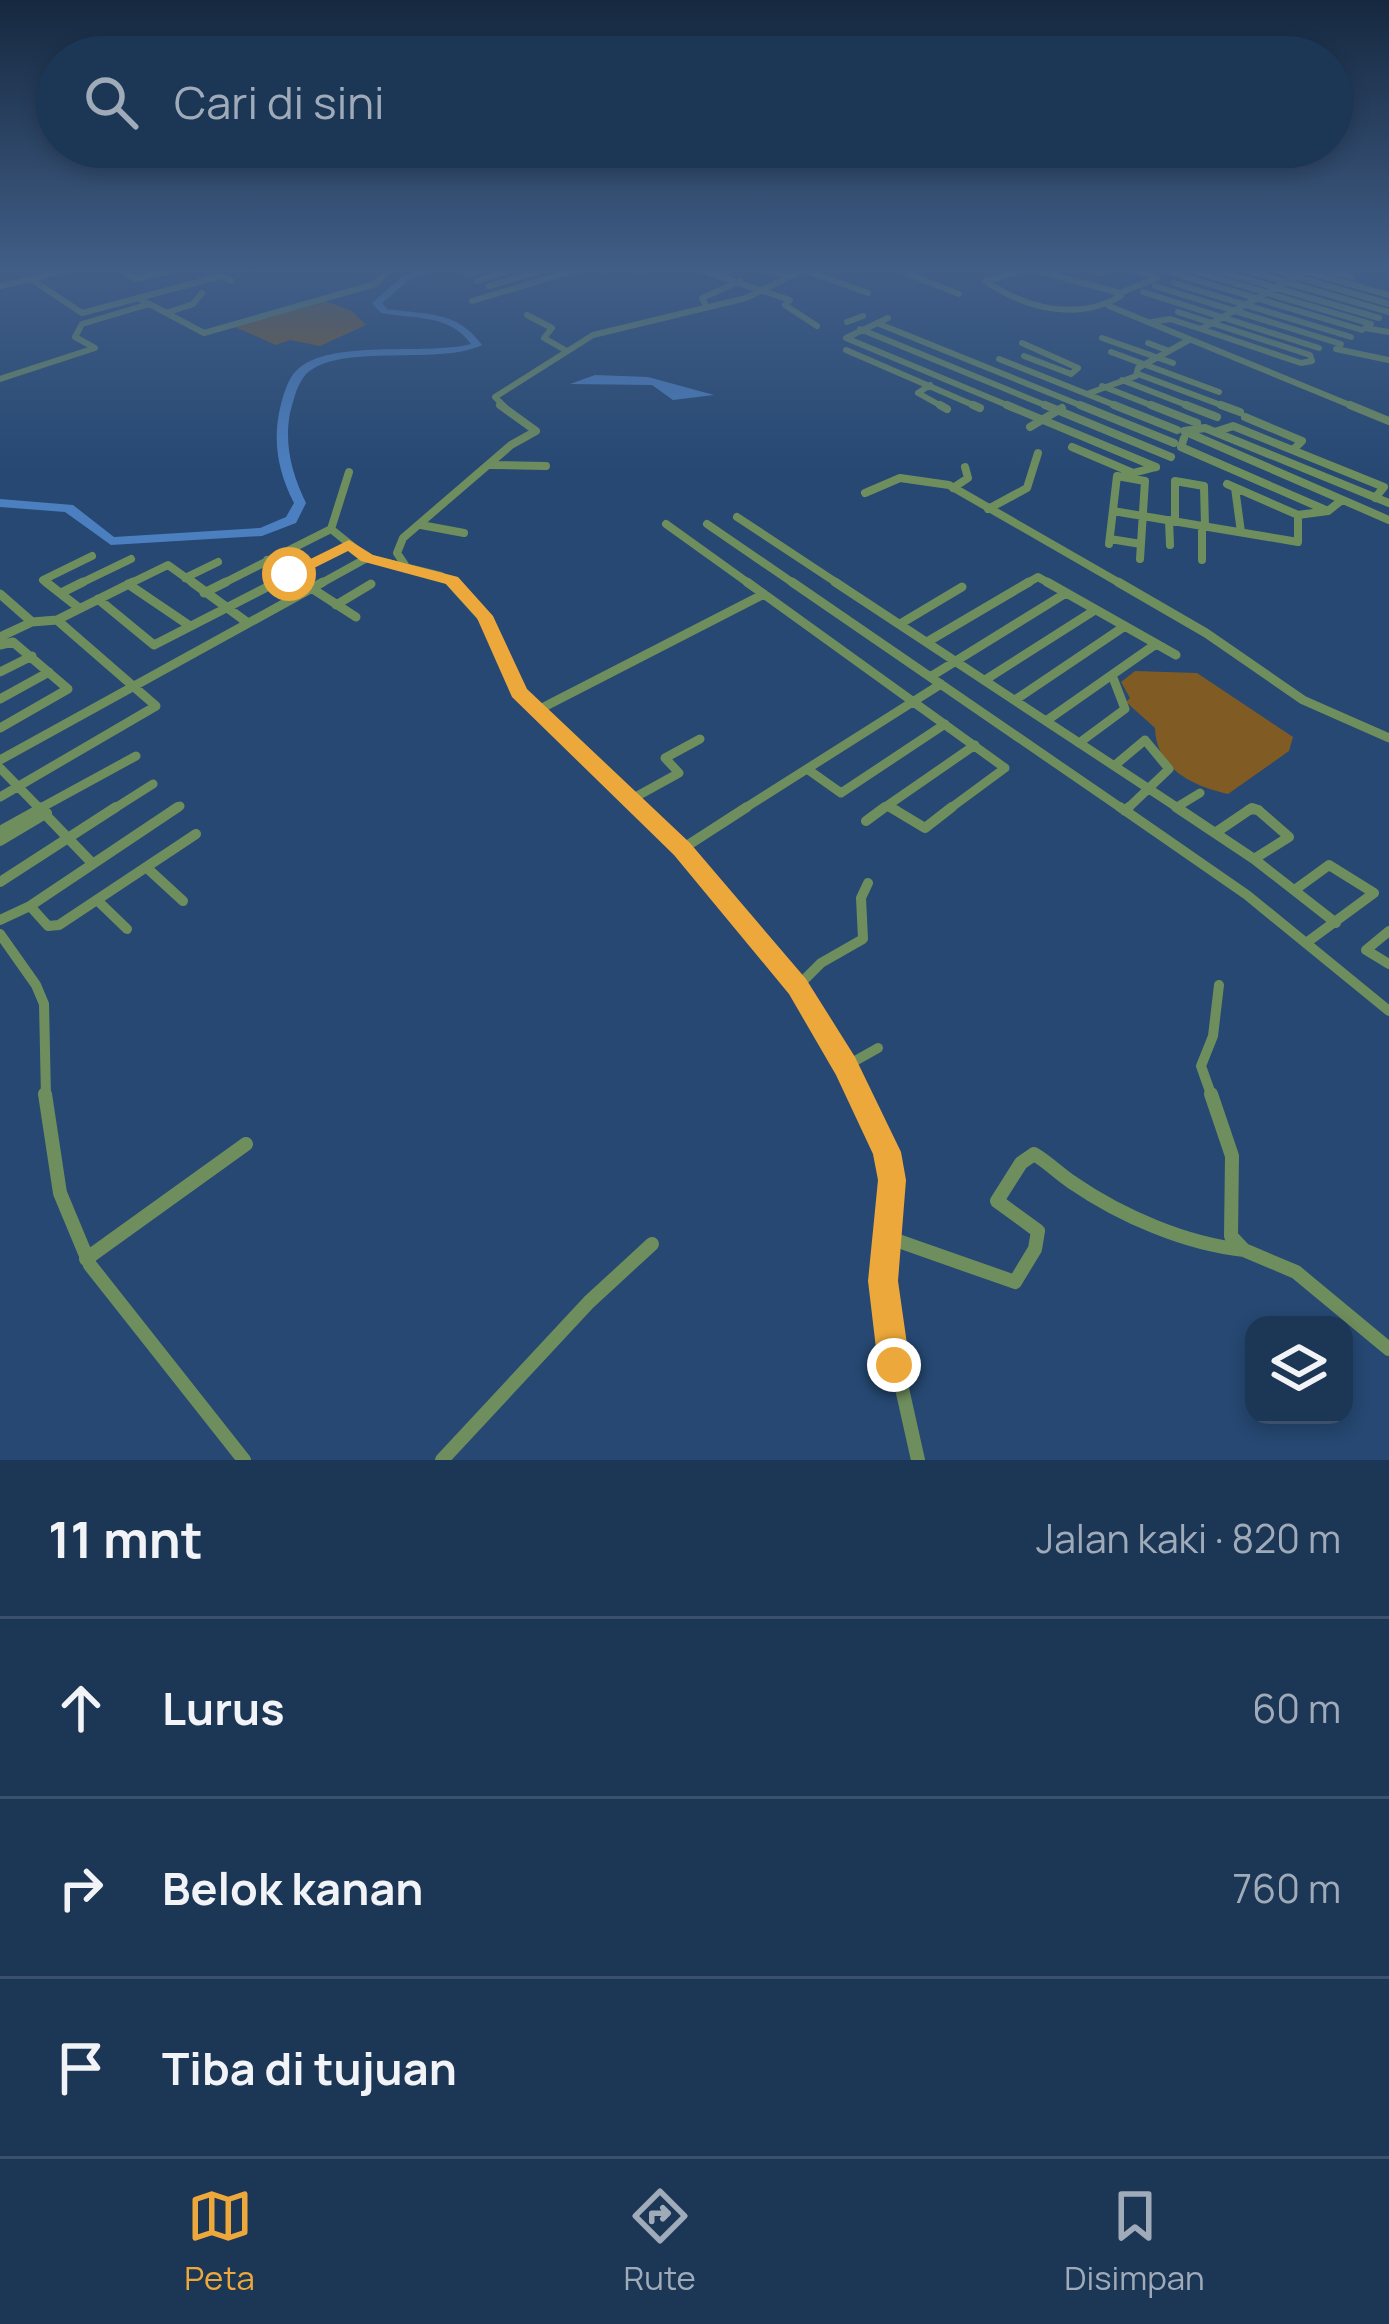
<!DOCTYPE html>
<html lang="id">
<meta charset="utf-8">
<style>
body{margin:0;font-family:Manrope,sans-serif;background:#294160;color:#f1f3f6}
.controls{position:absolute;right:36px;bottom:36px;display:grid;overflow:hidden;border-radius:24px;box-shadow:0 6px 18px #0003}
.controls button{width:108px;height:108px;display:grid;place-items:center;padding:0;border:0;border-bottom:3px solid #3a506c;background:#1c3656;color:#f1f3f6;font:60px sans-serif}
.stop{position:absolute;width:36px;height:36px;margin:-27px;border:9px solid #eda83b;border-radius:50%;background:#fff}
.stop.end{background:#eda83b;border-color:#fff;box-shadow:0 3px 12px #0008}
.list{margin:0;padding:0;list-style:none}
h2{display:flex;justify-content:space-between;align-items:center;height:156px;margin:0;padding:0 48px;font-size:51px}
h2 small{font-size:39px;font-weight:400;color:#a0abb9}
.list li{display:grid;grid-template-columns:78px 1fr auto;gap:36px;align-items:center;box-sizing:border-box;height:180px;padding:0 48px;border-top:3px solid #3a506c}
.list b{display:block;font-size:45px;white-space:nowrap}
.list em{font-size:39px;font-style:normal;color:#a0abb9}
.icon{flex:none;width:66px;height:66px;fill:none;stroke:currentColor;stroke-width:2;stroke-linecap:round;stroke-linejoin:round}
.map{position:relative;flex:none;width:1389px;height:1460px;overflow:hidden}
.search{position:absolute;background:#1c3656;box-shadow:0 6px 18px #0003;left:36px;right:36px;top:36px;height:132px;display:flex;align-items:center;gap:30px;box-sizing:border-box;padding:0 42px;border-radius:66px;color:#a0abb9;font-size:45px}
.sheet{height:696px;background:#1c3656}
nav{display:flex;justify-content:space-around;align-items:center;box-sizing:border-box;height:168px;border-top:3px solid #3a506c;background:#1c3656;font-size:33px;color:#a0abb9}
nav a{display:grid;justify-items:center;gap:6px}
nav .on{color:#eda83b}
.map>svg:first-child{display:block}
</style>
<div class="map">
<svg width="1389" height="1460" viewBox="0 0 1389 1460">
<rect width="100%" height="100%" fill="#264872"/>
<!-- green -->
<path fill="#805b23" d="M320 299 352 311 366 325 320 346 290 340 276 345 235 327Z
M1135 671 1197 673 1293 737 1289 751 1228 794C1193 786 1156 769 1155 728L1126 702 1130 698 1121 682Z"/>
<!-- water -->
<path fill="#4b7fc0" d="M595 375 648 377 714 395 673 400 652 385 570 384Z"/>
<g fill="none" stroke-linecap="round" stroke-linejoin="round">
<!-- river -->
<path fill="#4b7fc0" fill-rule="evenodd" d="M432 267H446L409 280 382 303 387 309C426 315 457 310 482 345 437 367 331 340 303 378 296 388 293 402 290 413 284 445 292 474 306 503L296 523 262 536 111 545 65 512 0 507V499L73 505 114 537 260 528 286 517 294 503C279 474 273 445 279 413 282 399 287 379 297 370 330 338 425 356 471 344 450 314 413 319 381 313L372 303 403 276Z"/>
<!-- minor-far4 -->
<path stroke="#6f8e5d" stroke-width="6" d="M74 267 31 279 82 313 221 276 232 281
M116 267 135 279 187 267
M215 267H222
M691 267 790 300 785 305 817 326
M760 267 789 277
M891 267 959 294
M1023 267 1120 293 1157 278 1126 267
M1083 267 1102 273 1116 267
M1175 267 1169 272 1362 330
M1180 267 1371 324
M1205 267 1379 318
M1234 267 1389 312
M1264 267 1389 304
M1290 267 1389 295
M1316 267 1352 277
M1345 267 1350 269
M603 270 611 267
M804 270 868 293
M637 272 650 267
M466 275 492 267
M717 275 736 267
M477 281 520 267
M985 281C1026 308 1076 322 1121 296L1116 293
M985 281 1029 269
M1174 283 1351 337
M0 286 31 279
M489 286 554 267
M1155 286 1341 344
M1143 292 1319 348
M138 298 204 333 375 284 392 267
M472 301 586 267
M706 306 702 298 740 281
M1109 306 1357 408
M1178 312 1310 355 1312 361
M166 313 193 304 202 293
M527 315 552 328 544 338 565 350
M847 322 863 316
M1152 322 1170 319 1201 329
M877 323 1087 408
M1365 328 1389 332
M860 329 1052 408
M846 338 1014 408
M846 338 888 318
M1102 338 1173 363
M1022 343 1078 368 1071 374
M1148 343 1169 351
M1336 349 1389 360
M846 350 980 408
M1111 352 1219 392
M1024 356 1071 374
M999 359 1122 408
M1312 361 1301 363 1201 329 1314 267
M1138 374 1229 408
M0 379 95 348 75 337 82 324 149 304
M1122 380 1194 408
M930 385 918 393 945 408
M1102 386 1158 408
M1087 394 1136 376 1138 368 1189 340
M506 408 495 397 593 335 746 298 809 267"/>
<!-- minor-far3 -->
<path stroke="#6f8e5d" stroke-width="8" d="M940 405 947 409
M973 405 980 408
M1007 405 1156 467
M1045 405 1171 457
M1080 405 1174 443
M1114 405 1177 430
M1151 405 1197 423
M1186 405 1217 417
M1221 405 1240 412
M1350 405 1389 421
M1245 417 1302 441 1293 450
M1030 427 1062 408
M1215 432 1233 426 1384 487 1375 498
M1184 438 1181 447 1328 511 1342 500
M1072 447 1133 473 1156 467
M490 465 546 466
M1227 484 1298 515 1328 511
M953 488 968 478 965 467
M1235 488 1241 532
M865 493 900 478 949 485 1123 585
M1389 503 1205 428 1184 431 1389 520
M988 509 1027 488 1038 453
M1113 511 1298 542V515
M737 517 840 585
M1169 520 1170 545
M1175 522V481L1204 486 1205 526
M666 524 751 585
M707 524 796 585
M421 525 464 533
M1202 526V560
M331 529 367 558 441 576 455 585
M1110 539 1141 544
M1109 544 1117 476 1145 481 1140 559
M267 560 306 585
M405 565 397 553 403 538 511 445 536 431 500 405
M185 578 218 562
M50 585 43 580 92 556
M77 585 131 559
M127 585 168 565 196 585
M220 585 331 529 349 472
M271 585 349 545
M318 585 367 558
M1024 585 1038 577 1052 585"/>
<!-- minor-far2 -->
<path stroke="#6f8e5d" stroke-width="9" d="M46 582 79 608
M192 582 248 623
M302 582 356 617
M450 582 493 630 519 692 642 810
M747 582 1005 768 948 810
M792 582 1124 810
M835 582 1181 810
M1047 582 1176 655
M1118 582 1206 633 1303 700 1389 738
M128 584 190 626
M61 593 83 582
M204 593 226 582
M0 594 32 622 57 620 156 706 0 797
M98 599 154 645 277 582
M336 605 371 584
M57 620 133 582
M900 624 962 587
M0 637 32 622
M927 642 1029 582
M0 645 13 642 68 689 0 728
M0 672 32 656
M930 677 1066 593
M985 680 1095 610
M0 699 49 672
M1015 700 1125 626
M538 710 764 594
M1046 721 1156 644
M1079 743 1125 709 1112 675
M0 760 323 582
M1114 766 1145 740 1169 769 1126 810
M0 768 41 810
M810 771 841 793 945 724
M630 800 679 773 665 758 700 739
M888 806 896 810
M1177 807 1200 793
M37 810 136 756
M112 810 153 784
M173 810 180 806
M742 810 941 684
M881 810 975 745
M1248 810H1259"/>
<!-- minor-far1 -->
<path stroke="#6f8e5d" stroke-width="10" d="M38 807 93 864
M639 807C725 891 809 988 861 1097
M890 807 925 828 952 807
M1120 807 1247 895 1389 1011
M1176 807 1254 859 1336 923
M1125 811 1129 807
M866 821 885 807
M0 831 43 807
M1215 833 1252 808 1258 810 1289 837 1254 859
M0 841 47 813
M682 849 747 807
M146 867 183 901
M0 882 116 807
M1296 889 1329 865 1374 893 1306 943
M98 901 127 929
M30 906 48 926 59 925 196 834
M0 920 30 906 178 807
M1389 931 1366 950 1389 964
M0 934 36 985 44 1004 46 1097
M797 987 821 963 863 939 861 898 868 883
M846 1066 878 1048
M1212 1097 1201 1066 1213 1036 1219 985"/>
<!-- minor -->
<path stroke="#6f8e5d" stroke-width="14" d="M45 1094 60 1193 90 1265 244 1460
M859 1094 887 1152 892 1180 884 1308 918 1460
M1211 1094 1232 1156 1231 1236 1244 1250 1296 1272 1389 1349
M887 1237 1015 1282 1035 1249 1038 1231 997 1201 1021 1163 1034 1154C1048 1162 1059 1174 1073 1183 1121 1216 1186 1244 1244 1250
M86 1259 246 1144
M442 1460 589 1302 652 1244"/>
</g>
<!-- sky -->
<linearGradient id="sky" x2="0" y2="1"><stop stop-color="#15283f"/><stop offset="0.57" stop-color="#415e87"/><stop offset="1" stop-color="#415e87" stop-opacity="0"/></linearGradient>
<rect width="1389" height="472" fill="url(#sky)"/>
<!-- route -->
<path fill="#eda83b" d="M349 540 373 555 458 577 493 616 527 689 690 843 806 979 855 1057 901 1152 906 1180 898 1281 910 1365 906 1377 894 1381 883 1377 878 1365 868 1281 878 1180 873 1154 836 1075 789 994 674 855 512 697 477 618 446 584 361 561 348 551 294 578 280 574Z"/>
</svg>
<div class="controls">
<button><svg class="icon" aria-label="layers" viewBox="0 0 24 24"><path d="M12 4l9 5-9 5-9-5zM3 14l9 5 9-5"/></svg></button>
</div>
<div class="stop" style="left:289px;top:574px"></div>
<div class="stop end" style="left:894px;top:1365px"></div>
<div class="search"><svg class="icon" aria-label="search" viewBox="0 0 24 24"><circle cx="10" cy="10" r="6"/><path d="M15 15l6 6"/></svg>Cari di sini</div>
</div>
<section class="sheet">
<h2>11 mnt<small>Jalan kaki · 820 m</small></h2>
<ul class="list">
<li><svg class="icon" aria-label="ahead" viewBox="0 0 24 24"><path d="M12 20V5M6 11l6-6 6 6"/></svg><div><b>Lurus</b></div><em>60 m</em></li>
<li><svg class="icon" aria-label="right" viewBox="0 0 24 24"><path d="M7 20v-9h11M14 6l5 5-5 5"/></svg><div><b>Belok kanan</b></div><em>760 m</em></li>
<li><svg class="icon" aria-label="arrive" viewBox="0 0 24 24"><path d="M6 21V4h12l-3 4 3 4H6"/></svg><div><b>Tiba di tujuan</b></div></li>
</ul>
</section>
<nav>
<a class="on"><svg class="icon" aria-label="map" viewBox="0 0 24 24"><path d="M3 6l6-2 6 2 6-2v14l-6 2-6-2-6 2zM9 4v14M15 6v14"/></svg>Peta</a>
<a><svg class="icon" aria-label="directions" viewBox="0 0 24 24"><path d="M12 3l9 9-9 9-9-9zM9 14v-3h6M13 9l2 2-2 2"/></svg>Rute</a>
<a><svg class="icon" aria-label="saved" viewBox="0 0 24 24"><path d="M7 4h10v16l-5-4-5 4z"/></svg>Disimpan</a>
</nav>
